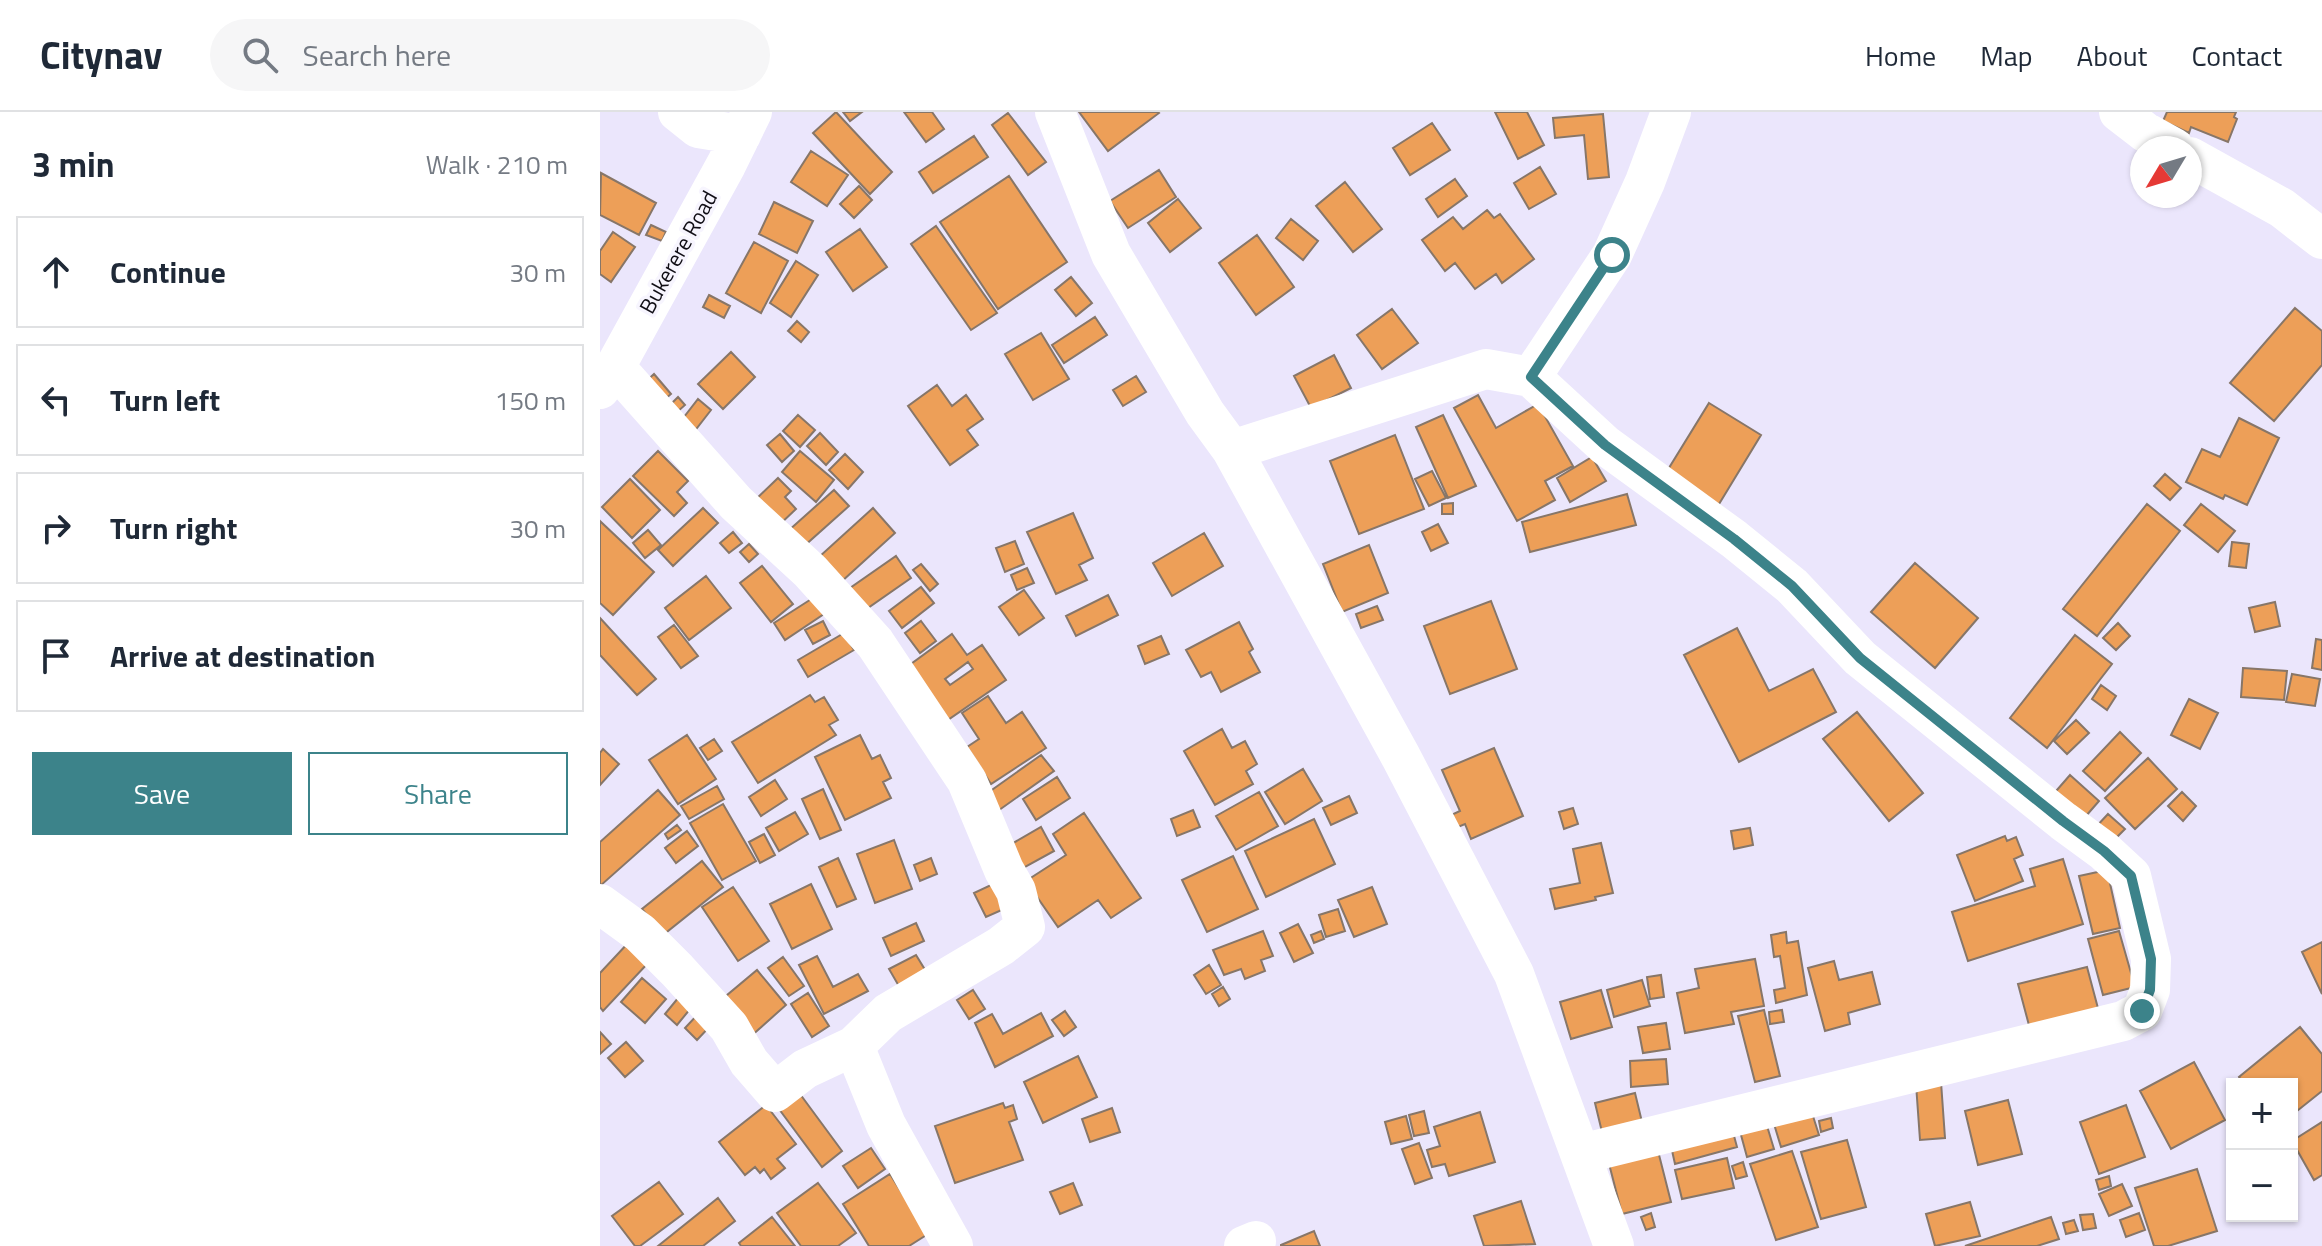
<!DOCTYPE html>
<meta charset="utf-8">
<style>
body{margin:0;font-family:"Titillium Web",sans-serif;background:#f6f6f7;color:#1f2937}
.controls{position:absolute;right:24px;bottom:24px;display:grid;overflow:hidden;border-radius:0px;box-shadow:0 2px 6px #0004}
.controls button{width:72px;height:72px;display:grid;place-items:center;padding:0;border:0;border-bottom:2px solid #e0e1e3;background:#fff;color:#1f2937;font:40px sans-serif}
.compass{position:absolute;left:1530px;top:24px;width:72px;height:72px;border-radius:50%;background:#fff;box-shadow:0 2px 6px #0004;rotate:232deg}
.stop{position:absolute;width:24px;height:24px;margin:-18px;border:6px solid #3c838a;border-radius:50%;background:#fff}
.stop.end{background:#3c838a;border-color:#fff;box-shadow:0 2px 8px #0008}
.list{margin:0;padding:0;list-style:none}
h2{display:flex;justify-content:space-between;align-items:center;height:104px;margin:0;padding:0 32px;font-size:34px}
h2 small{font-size:26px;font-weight:400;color:#747a83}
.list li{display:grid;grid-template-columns:52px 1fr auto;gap:24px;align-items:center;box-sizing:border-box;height:112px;margin:0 16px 16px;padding:0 16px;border:2px solid #e0e1e3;border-radius:0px}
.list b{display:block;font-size:30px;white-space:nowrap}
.list em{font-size:26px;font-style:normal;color:#747a83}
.actions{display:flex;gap:16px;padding:24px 32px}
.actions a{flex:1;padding:18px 0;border:2px solid #3c838a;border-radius:0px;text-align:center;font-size:28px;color:#3c838a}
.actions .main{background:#3c838a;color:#fff}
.icon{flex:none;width:44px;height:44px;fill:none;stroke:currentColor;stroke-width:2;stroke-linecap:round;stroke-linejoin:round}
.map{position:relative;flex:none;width:1722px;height:1134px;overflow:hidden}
header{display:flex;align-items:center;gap:48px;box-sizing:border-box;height:112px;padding:0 40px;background:#fff;border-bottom:2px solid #e0e1e3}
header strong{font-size:38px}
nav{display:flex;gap:44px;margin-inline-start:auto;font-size:28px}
.search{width:560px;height:72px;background:#f6f6f7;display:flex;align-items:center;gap:20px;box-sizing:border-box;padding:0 28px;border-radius:44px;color:#747a83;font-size:30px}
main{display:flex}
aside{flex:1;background:#fff}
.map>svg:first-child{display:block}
</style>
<header>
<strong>Citynav</strong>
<div class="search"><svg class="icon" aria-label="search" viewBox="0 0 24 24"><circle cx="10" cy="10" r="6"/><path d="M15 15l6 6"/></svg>Search here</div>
<nav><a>Home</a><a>Map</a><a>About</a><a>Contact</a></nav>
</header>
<main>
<aside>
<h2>3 min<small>Walk · 210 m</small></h2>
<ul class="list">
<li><svg class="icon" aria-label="ahead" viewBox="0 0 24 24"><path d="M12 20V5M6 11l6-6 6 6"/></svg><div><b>Continue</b></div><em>30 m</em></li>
<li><svg class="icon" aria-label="left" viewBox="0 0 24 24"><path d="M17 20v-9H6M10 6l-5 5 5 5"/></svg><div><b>Turn left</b></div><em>150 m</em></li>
<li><svg class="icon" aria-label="right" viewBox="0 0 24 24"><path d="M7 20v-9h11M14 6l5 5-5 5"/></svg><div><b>Turn right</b></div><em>30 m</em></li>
<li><svg class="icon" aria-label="arrive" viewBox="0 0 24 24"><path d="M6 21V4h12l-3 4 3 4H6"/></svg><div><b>Arrive at destination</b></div></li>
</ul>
<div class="actions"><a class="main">Save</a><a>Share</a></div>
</aside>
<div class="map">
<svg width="1722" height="1134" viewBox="0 0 1722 1134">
<rect width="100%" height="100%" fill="#ebe6fc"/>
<!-- building -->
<path fill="#ed9f58" stroke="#877668" stroke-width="2" fill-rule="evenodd" d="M236 0 292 60 270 82 213 21Z
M243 0H262L250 9Z
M304 0H332L344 17 326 30Z
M479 0H558L559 1 508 39Z
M895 0H927L944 33 918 47Z
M1567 0H1636L1634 5 1637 7 1628 30 1591 15 1589 21 1563 9Z
M408 1 446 50 428 63 392 13Z
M1003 2 1009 65 988 67 984 23 955 26 953 6Z
M832 11 850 38 810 63 793 36Z
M374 24 388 45 333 81 319 60Z
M211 39 248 63 227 94 191 70Z
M940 55 956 82 929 97 914 71Z
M559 58 576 85 528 116 510 89Z
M1 61 56 91 39 123 0 103Z
M409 64 467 150 398 197 340 110Z
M855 67 867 84 838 105 826 87Z
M745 70 782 117 753 140 716 94Z
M259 74 272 88 254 106 240 92Z
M578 87 601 116 570 140 548 111Z
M174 90 213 109 197 141 159 122Z
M887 98 894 106 900 102 934 147 902 171 896 162 875 177 855 151 845 159 822 128 853 105 863 117Z
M691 107 718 129 703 148 676 126Z
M51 113 66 120 62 129 46 123Z
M336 114 397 201 371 218 311 132Z
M260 117 287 155 253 179 226 140Z
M13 120 35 135 11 170 0 162V139Z
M657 123 694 175 656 203 619 151Z
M154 130 188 149 161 201 126 181Z
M196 149 218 163 191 205 170 191Z
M471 165 492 191 476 204 455 178Z
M109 183 130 194 124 206 103 195Z
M1695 196 1722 219V253L1674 309 1630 271Z
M792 197 818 231 782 257 757 223Z
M495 205 507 223 464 251 452 233Z
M197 209 209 220 201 230 188 219Z
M441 221 469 267 433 288 405 242Z
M131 240 155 265 123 297 98 272Z
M734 243 751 276 711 296 694 264Z
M54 262 71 282 58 293 41 274Z
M536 264 546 280 523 294 513 278Z
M337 273 352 294 366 283 383 307 367 318 378 333 350 353 308 294Z
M878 283 896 316 938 292 973 354 945 369 955 388 917 409 854 296Z
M78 285 85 293 76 301 69 294Z
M98 287 111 298 90 325 77 314Z
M1109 291 1161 323 1116 397 1064 364Z
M198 303 215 318 200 335 183 319Z
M843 303 876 374 848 386 816 315Z
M1639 306 1679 326 1647 393 1625 383 1623 387 1586 370 1602 337 1620 345Z
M220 321 238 340 226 353 207 334Z
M180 322 194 339 182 350 167 333Z
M795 323 824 397 759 422 730 349Z
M58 339 88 369 77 380 87 391 74 404 33 364Z
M200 339 234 368 216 390 182 360Z
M245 342 263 360 248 377 229 358Z
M992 345 1006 369 970 390 957 366Z
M832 359 846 386 829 394 815 367Z
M1565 362 1581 376 1570 388 1554 374Z
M178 366 191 379 185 385 196 397 177 415 153 390Z
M30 367 60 398 32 426 2 395Z
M234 378 249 394 203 435 188 419Z
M1027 382 1036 413 930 440 922 410Z
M853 391V402H842V392Z
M1547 392 1580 419 1497 524 1463 497Z
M1601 392 1635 419 1618 440 1584 413Z
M103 396 118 411 73 454 58 438Z
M273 396 295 421 241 470 219 445Z
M473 401 493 446 479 453 487 468 456 482 427 420Z
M0 409 54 460 13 503 0 491Z
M838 412 848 431 831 439 822 420Z
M48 418 61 433 45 446 33 431Z
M133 420 142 431 129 441 120 431Z
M604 421 623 454 572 484 553 451Z
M415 429 424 452 405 460 396 436Z
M1632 430 1649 432 1646 456 1629 454Z
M149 432 158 442 149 450 140 440Z
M769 433 788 481 742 500 723 452Z
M296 444 311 466 265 498 250 476Z
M1315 451 1378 506 1335 556 1271 500Z
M321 452 338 472 330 479 313 458Z
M162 454 193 492 171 510 140 471Z
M427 456 434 471 417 478 411 463Z
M106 464 131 496 89 528 65 496Z
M321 475 334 491 302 516 289 499Z
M424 478 444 506 419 523 399 495Z
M508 483 518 503 476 524 466 504Z
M216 484 227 500 185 528 174 511Z
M891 489 917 557 850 582 824 514Z
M1675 490 1680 514 1655 520 1649 496Z
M777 494 783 508 761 516 756 502Z
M0 506 56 567 37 583 0 543Z
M223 509 230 523 213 532 205 518Z
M321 509 336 529 320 541 305 521Z
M639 510 653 537 649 540 660 560 621 580 611 560 601 565 586 538Z
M1518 511 1530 524 1516 538 1503 526Z
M74 513 98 544 81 556 58 525Z
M1137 516 1169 579 1213 557 1236 600 1139 650 1084 543Z
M244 521 254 538 208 565 198 548Z
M352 522 367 543 382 533 406 568 339 614 300 560ZM368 550 373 557 350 573 345 567Z
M1475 523 1512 552 1447 636 1410 606Z
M561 524 569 542 545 552 538 534Z
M1716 527 1722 528V558L1712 556Z
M1643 556 1687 559 1684 588 1641 585Z
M1692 562 1720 567 1715 594 1686 590Z
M1501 573 1516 584 1507 598 1492 587Z
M210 583 215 590 224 585 238 608 229 613 236 623 158 671 132 630Z
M388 584 406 611 422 600 446 636 391 672 367 635 379 627 362 601Z
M1589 587 1618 601 1600 637 1571 623Z
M1257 600 1323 681 1289 709 1223 627Z
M1476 608 1489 621 1467 642 1454 629Z
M622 617 632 636 645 629 657 652 646 659 653 672 615 693 584 639Z
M1520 620 1541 641 1505 679 1483 659Z
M87 623 116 667 78 692 49 648Z
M260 623 272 647 280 643 291 666 283 670 291 686 245 708 215 645Z
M114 627 122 639 108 648 100 636Z
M894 636 923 704 871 727 865 712 853 717 847 705 860 699 842 658Z
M3 637 19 652 0 673V641Z
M441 643 454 659 395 701 382 685Z
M1548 646 1577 677 1535 717 1505 686Z
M703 657 722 689 685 712 665 680Z
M1470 663 1499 689 1479 712 1450 686Z
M457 665 470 686 436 708 423 687Z
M175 668 187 687 161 704 149 685Z
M117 674 124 687 89 707 81 694Z
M223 677 241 718 220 727 202 687Z
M58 678 80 703 0 774V730Z
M659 680 678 714 636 738 616 704Z
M1582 680 1596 694 1583 709 1568 694Z
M749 684 757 701 731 713 723 696Z
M123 692 156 749 122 768 90 711Z
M973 696 978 712 964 717 959 700Z
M593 698 600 715 577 724 571 707Z
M195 700 208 722 179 739 166 716Z
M484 701 541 786 511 806 498 788 458 815 426 769 466 743 453 722Z
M1508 702 1525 717 1510 732 1494 717Z
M714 707 735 752 666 785 645 739Z
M77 713 81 718 68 727 65 722Z
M441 715 454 739 414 761 401 738Z
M1150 716 1153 733 1134 737 1131 719Z
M87 719 98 734 76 751 65 736Z
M164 722 175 743 160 751 149 730Z
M1405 724 1407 729 1416 725 1423 743 1414 747 1423 769 1375 789 1357 743Z
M294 728 312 777 275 791 257 742Z
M1001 731 1013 781 995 785 996 788 955 797 950 777 980 771 973 737Z
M633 744 658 797 607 820 582 768Z
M238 746 256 787 237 795 219 755Z
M331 746 337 762 320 769 314 753Z
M1463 747 1483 812 1368 849 1352 800 1435 774 1430 757Z
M102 749 123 775 63 823 42 797Z
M1507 758 1520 816 1493 822 1479 764Z
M211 772 232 817 192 837 170 792Z
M393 772 404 797 386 805 374 781Z
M133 775 169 829 138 849 102 795Z
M772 775 787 812 754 825 738 788Z
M738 797 745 819 726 825 719 803Z
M316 811 324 829 291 844 283 826Z
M698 812 713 841 694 850 680 821Z
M663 819 673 844 661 848 665 859 645 867 641 857 624 863 613 838Z
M721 819 724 827 714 831 711 823Z
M1519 819 1535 875 1503 883 1488 827Z
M1186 820 1187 831 1198 829 1207 883 1176 891 1174 878 1185 876 1180 844 1174 845 1171 823Z
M29 830 49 850 3 899 0 895V861Z
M1722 830V882L1702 840Z
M316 843 327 861 300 876 289 857Z
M217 844 233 875 258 862 268 879 224 902 199 853Z
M183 845 204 874 189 884 168 856Z
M1155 847 1164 894 1131 900 1134 912 1085 921 1077 881 1099 876 1095 857Z
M1234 849 1239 868 1272 860 1280 892 1248 901 1250 912 1225 919 1208 856Z
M609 853 621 873 606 882 594 863Z
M1487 855 1499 900 1430 917 1418 872Z
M157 858 186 893 150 925 120 889Z
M1061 863 1064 885 1050 887 1047 865Z
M42 866 66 887 45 911 21 890Z
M1042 868 1050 894 1014 905 1007 878Z
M623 875 630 887 619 894 612 882Z
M373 878 385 897 369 907 357 888Z
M1001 878 1012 915 971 927 960 890Z
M83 880 95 891 77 913 65 902Z
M208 881 229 914 212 925 191 892Z
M1164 898 1180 964 1155 970 1138 904Z
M1182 898 1184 910 1170 912 1169 900Z
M465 899 476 915 464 924 452 908Z
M100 900 112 912 97 928 85 916Z
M441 901 453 924 395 955 375 911 392 902 403 922Z
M1066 911 1070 937 1043 941 1038 915Z
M1700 915 1722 942V979L1692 1003V972H1644L1639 965Z
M0 920 11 932 0 942Z
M26 930 43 949 25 965 8 946Z
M478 944 497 985 443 1011 424 970Z
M1066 947 1068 972 1031 975 1030 949Z
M1594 950 1625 1008 1571 1037 1540 979Z
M1341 970 1345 1026 1320 1028 1316 972Z
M1035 981 1042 1010 1002 1020 995 991Z
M200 982 242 1039 222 1055 179 997Z
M1408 988 1422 1042 1378 1053 1365 999Z
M403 991 405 996 413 993 417 1007 409 1010 423 1048 355 1071 335 1014Z
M166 993 196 1032 177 1047 185 1056 171 1067 164 1057 160 1061 155 1055 145 1063 119 1030Z
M1526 993 1545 1045 1499 1062 1480 1010Z
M512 996 520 1020 490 1030 482 1007Z
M824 999 829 1021 814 1024 809 1003Z
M880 1000 895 1050 849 1064 845 1052 832 1055 827 1038 840 1034 834 1015Z
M1212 1001 1219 1023 1181 1035 1174 1012Z
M806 1004 812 1027 791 1032 785 1010Z
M1164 1004 1174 1037 1147 1045 1138 1012Z
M1231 1006 1233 1016 1221 1020 1219 1009Z
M1130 1009 1137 1035 1075 1052 1069 1025Z
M1722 1010V1063L1714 1068 1692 1029Z
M1247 1028 1266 1095 1221 1107 1201 1040Z
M819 1031 832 1066 815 1072 802 1037Z
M1056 1031 1071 1090 1022 1102 1007 1044Z
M271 1036 285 1057 258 1076 243 1054Z
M1192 1039 1218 1115 1176 1128 1150 1052Z
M1127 1046 1134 1076 1082 1087 1075 1058Z
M1143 1050 1147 1064 1136 1067 1132 1054Z
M1597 1057 1617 1119 1568 1134H1554L1535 1076Z
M290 1062 328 1122 309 1134H269L243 1092Z
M1509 1064 1511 1074 1499 1078 1496 1068Z
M59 1070 83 1102 40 1134H35L12 1104Z
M218 1071 256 1121 238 1134H201L177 1101Z
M473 1071 482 1093 460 1102 450 1080Z
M1522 1072 1532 1094 1509 1104 1499 1082Z
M118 1086 135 1109 103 1134H58Z
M921 1089 935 1132 884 1134 874 1104Z
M1370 1090 1380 1124 1335 1134 1326 1102Z
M1051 1101 1055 1115 1046 1118 1041 1105Z
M1539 1101 1545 1118 1526 1125 1520 1108Z
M1493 1102 1496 1116 1483 1118 1480 1103Z
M172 1105 195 1134H141L139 1131Z
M1451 1105 1459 1127 1437 1134H1365Z
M1474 1108 1478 1119 1466 1122 1463 1111Z
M714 1119 720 1134H681V1133Z"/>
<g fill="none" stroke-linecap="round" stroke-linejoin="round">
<!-- minor -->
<path stroke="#fff" stroke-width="40" d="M78 0 98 16 141 23
M455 0 511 142 605 301 632 338 801 645 914 862 1014 1134
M1519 0 1545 20 1574 36
M1590 45 1682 96 1722 127
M15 255 136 391 210 459 275 531 367 669 404 758 416 779 425 815 401 834 288 901 254 934 286 1013 353 1134
M931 265 1012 143 1045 70 1071 0
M0 277 15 255 126 53 152 0
M632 338 886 257 931 265 1005 333 1134 427 1192 474 1260 546 1463 709 1504 739 1531 764 1551 847 1550 878 1542 899 1523 909 981 1042
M0 792 40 821 77 858 129 915 149 950 175 980 205 957 254 934
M644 1134 656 1129"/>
</g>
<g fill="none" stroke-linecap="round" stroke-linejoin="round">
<!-- route -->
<path stroke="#3c838a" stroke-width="10" d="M1012 143 931 265 1005 333 1134 427 1192 474 1260 546 1463 709 1504 739 1531 764 1551 847 1550 878 1542 899"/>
</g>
<g text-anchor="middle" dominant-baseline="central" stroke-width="7" stroke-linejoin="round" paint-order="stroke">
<!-- street labels -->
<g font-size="22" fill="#100e15" stroke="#f7f5fe">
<text transform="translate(78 140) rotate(-61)">Bukerere Road</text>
</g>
</g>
</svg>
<div class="controls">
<button>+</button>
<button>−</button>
</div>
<svg class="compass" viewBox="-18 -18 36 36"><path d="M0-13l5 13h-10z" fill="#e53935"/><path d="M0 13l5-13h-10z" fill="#747a83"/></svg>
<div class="stop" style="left:1012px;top:143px"></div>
<div class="stop end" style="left:1542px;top:899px"></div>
</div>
</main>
